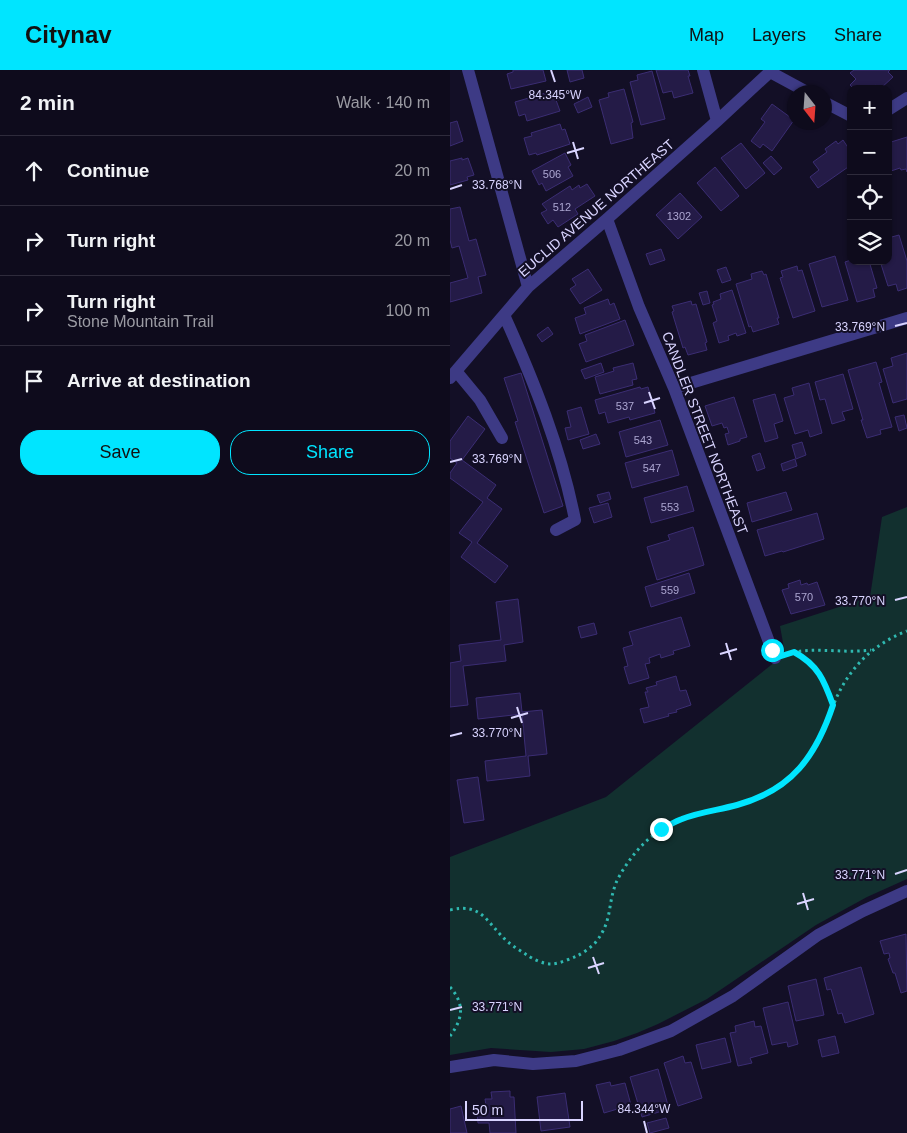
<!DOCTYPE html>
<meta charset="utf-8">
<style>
body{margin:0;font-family:Helvetica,sans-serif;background:#1c1929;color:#f1f3f6}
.controls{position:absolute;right:15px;top:15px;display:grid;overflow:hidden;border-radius:10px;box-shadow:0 1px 4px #0004}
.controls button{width:45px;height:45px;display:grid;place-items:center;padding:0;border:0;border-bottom:1px solid #2e2b3b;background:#0e0b1c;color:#f1f3f6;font:25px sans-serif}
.compass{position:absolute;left:337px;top:15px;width:45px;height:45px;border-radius:50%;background:#0e0b1c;box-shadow:0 1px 4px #0004;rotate:163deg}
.scale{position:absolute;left:15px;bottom:12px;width:118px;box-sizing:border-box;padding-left:5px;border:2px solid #d9d4ff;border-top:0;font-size:14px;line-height:18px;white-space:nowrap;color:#d9d4ff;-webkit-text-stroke:4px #130f26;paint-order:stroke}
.stop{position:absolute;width:15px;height:15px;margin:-11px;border:4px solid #00e5ff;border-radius:50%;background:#fff}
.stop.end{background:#00e5ff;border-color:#fff;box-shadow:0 1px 5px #0008}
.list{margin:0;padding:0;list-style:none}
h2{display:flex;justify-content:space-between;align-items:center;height:65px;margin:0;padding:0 20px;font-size:21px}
h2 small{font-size:16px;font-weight:400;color:#9b9ba3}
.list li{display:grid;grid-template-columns:32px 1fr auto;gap:15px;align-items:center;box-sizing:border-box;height:70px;padding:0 20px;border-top:1px solid #2e2b3b}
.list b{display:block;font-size:19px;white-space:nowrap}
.list p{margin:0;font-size:16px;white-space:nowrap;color:#9b9ba3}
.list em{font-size:16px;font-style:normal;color:#9b9ba3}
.actions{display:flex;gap:10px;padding:15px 20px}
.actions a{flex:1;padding:11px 0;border:1px solid #00e5ff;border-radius:20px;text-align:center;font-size:18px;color:#00e5ff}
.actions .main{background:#00e5ff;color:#111}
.icon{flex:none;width:28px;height:28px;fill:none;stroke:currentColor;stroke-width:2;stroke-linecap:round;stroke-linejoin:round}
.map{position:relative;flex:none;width:457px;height:1063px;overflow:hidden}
header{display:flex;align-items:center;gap:30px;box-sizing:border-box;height:70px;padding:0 25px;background:#00e5ff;color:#111}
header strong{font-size:24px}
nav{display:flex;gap:28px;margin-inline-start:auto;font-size:18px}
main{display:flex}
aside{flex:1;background:#0e0b1c}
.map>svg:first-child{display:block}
</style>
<header>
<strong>Citynav</strong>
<nav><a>Map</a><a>Layers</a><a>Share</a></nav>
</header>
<main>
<aside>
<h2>2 min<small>Walk · 140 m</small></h2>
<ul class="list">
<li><svg class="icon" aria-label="ahead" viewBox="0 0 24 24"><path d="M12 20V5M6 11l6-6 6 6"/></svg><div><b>Continue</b></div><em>20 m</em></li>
<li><svg class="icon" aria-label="right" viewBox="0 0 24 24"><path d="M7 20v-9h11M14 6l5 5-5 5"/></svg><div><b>Turn right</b></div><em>20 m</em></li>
<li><svg class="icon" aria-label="right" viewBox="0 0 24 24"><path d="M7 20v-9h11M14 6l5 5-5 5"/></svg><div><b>Turn right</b><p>Stone Mountain Trail</p></div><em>100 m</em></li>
<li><svg class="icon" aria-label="arrive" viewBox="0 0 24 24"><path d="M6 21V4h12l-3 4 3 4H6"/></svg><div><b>Arrive at destination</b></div></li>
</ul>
<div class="actions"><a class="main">Save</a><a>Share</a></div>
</aside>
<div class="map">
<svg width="457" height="1063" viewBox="0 0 457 1063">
<rect width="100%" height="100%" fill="#130f26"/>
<!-- green -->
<path fill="#12302f" d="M457 437V809L417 827 366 855 257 929 208 954 187 963 164 971 134 979 101 982 41 978 0 985V787L156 727 335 584 330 556 420 527 432 447Z"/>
<!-- building -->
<path fill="#241b47" stroke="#3b2d73" d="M63 0H93L96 11 61 19 57 4 63 2Z
M117 0H132L134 8 120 12Z
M206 0H238L240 6H238L243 23 224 28 222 21 213 23Z
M404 0H440L438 2 443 7 430 19 425 15 421 19H404L400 15 406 9 400 3Z
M202 1 215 49 191 55 180 12 188 10 187 5Z
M174 19 183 52 181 53 183 68 161 74 149 30 159 27 158 23Z
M106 20 109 30H106L110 41 77 51 75 44 69 46 65 32Z
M138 27 142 37 128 43 124 34Z
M322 34 344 50 322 81 313 74 310 78 301 71 315 52 311 49Z
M7 51 13 71 0 76V53Z
M110 54 112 60 115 59 120 74 87 85 86 83 79 85 74 68 82 66 81 63Z
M457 67V102L456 99 451 100 450 98 441 101 438 92V73Z
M393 70 401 82V95L368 118 360 107 369 100 363 92 377 82 375 79 386 71 388 74Z
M291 73 315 103 296 119 271 88Z
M115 83 121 95 118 97 123 106 96 121 92 113 89 115 82 101Z
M321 86 332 98 324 105 313 93Z
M12 88V90L18 88 24 105 17 107 18 110 0 115V91Z
M265 97 289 126 271 141 247 113Z
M137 114 145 126 125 139 128 144 108 157 103 150 98 154 91 143 97 140 92 134 120 116 122 120 129 115 130 118Z
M230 123 252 147 228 169 206 145Z
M10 137 19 171 26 169 36 205 28 207 32 223 0 232V213L18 208 9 176 2 178 0 170V139Z
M449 165 457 191V218L448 221 446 214 438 216 430 191H438V168Z
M211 179 215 190 200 195 196 184Z
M385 186 398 230 372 237 359 194Z
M401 190V191H419L427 218 423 219 425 227 407 232 395 192Z
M347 196 348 201 352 200 365 241 343 248 330 208 333 207 331 201Z
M276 197 281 210 272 213 267 200Z
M138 199 152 220 130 234 120 219 126 215 122 209Z
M312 201 314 205 316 204 329 248H327L329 254 303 262 301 256 299 257 286 214 302 209 301 204Z
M282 220 296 263 287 266 286 263 278 266 279 270 269 273 263 253 267 251 262 235 264 234 263 232 271 229 270 224Z
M257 221 260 233 253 235 249 223Z
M158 229 160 235 164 233 170 249 130 264 125 248 136 244 134 238Z
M241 231 242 235 246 234 257 272 255 273 257 280 238 285 235 277 233 278 222 242 224 241 222 236Z
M175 250 184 275 136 292 129 274 137 271 135 265Z
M98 257 103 264 92 272 87 265Z
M457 283V329L443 333 433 299 443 296 441 288Z
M426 292 432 312 429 313 442 357 430 360 431 364 417 368 411 350H413L398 300Z
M151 293 154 302 135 309 131 300Z
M183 293 187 309 182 310 183 315 150 324 145 307 164 301 163 298Z
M71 303 113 436 94 443 65 352 68 351 54 308Z
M393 304 403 339 392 342 395 350 382 354 375 329 370 330 365 312Z
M359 313 372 363 360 367 358 360 345 364 334 328 344 325 342 318Z
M190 317 191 319 198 317 205 343 180 350 179 347 158 353 155 342 149 344 145 330Z
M325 324 333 351 324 354 328 368 315 372 303 330Z
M284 327 297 367 290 369V371L278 375 275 364 279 363 277 357 274 358 272 353 262 356 255 336Z
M131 337 139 364 118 370 115 358 121 357 117 341Z
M454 345 457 358 449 361 445 347Z
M18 346 35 359 12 390 46 415 37 428 52 439 27 473 58 496 45 513 11 487 22 472 9 463 33 432 0 408V403L7 393 0 388V371Z
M210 350 218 375 176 387 169 362Z
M146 364 150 374 133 379 130 370Z
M352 372 356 385 346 389 342 375Z
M222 380 229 405 182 418 175 393Z
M310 383 315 398 307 401 302 386Z
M345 389 347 396 333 401 331 394Z
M237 416 244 441 201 453 194 428Z
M159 422 161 429 150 433 147 425Z
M336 422 342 440 302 452 297 433Z
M158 433 162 447 144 453 139 438Z
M367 443 374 469 333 482 332 481 315 486 307 460Z
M243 457 254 495 207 510 197 477 220 470 218 465Z
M239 503 245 523 201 537 195 517Z
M350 510 351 515 357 513 358 515 367 512 375 535 341 544 332 520 339 518 338 514Z
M68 529 73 572 54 575 56 591 13 596 18 635 0 637V593L11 591 9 575 51 570 46 532Z
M231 547 240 576 223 581 224 584 211 588 210 584 199 588 200 593 195 594 199 608 179 614 174 597 178 596 173 578 183 575 179 562Z
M144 553 147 564 131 568 128 557Z
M226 606 230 621 236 620 241 635 226 640 227 642 218 644 219 646 194 653 190 639 199 637 195 622H198L196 618 207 615 206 612Z
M70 623 72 642 92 640 97 684 78 686 80 706 37 711 35 691 76 686 72 644 28 649 26 628Z
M28 707 34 750 14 753 7 710Z
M456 864 457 921 451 923 445 903H443L438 889 440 888 439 883 434 884 430 871Z
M411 897 424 944 395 953 392 943 388 944 381 919 377 920 374 908Z
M366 909 374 945 346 951 338 916Z
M338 932 348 974 338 977 337 972 322 975 313 938Z
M304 951 305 957 311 956 318 983 300 988 302 993 288 996 280 963 286 962 285 956Z
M385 966 389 983 372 987 368 970Z
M275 968 281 992 252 999 246 975Z
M233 986 235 993 241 992 252 1028 228 1036 214 993Z
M208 999 219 1039 192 1047 180 1007Z
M160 1012 161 1016 175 1013 181 1035 154 1043 146 1015Z
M60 1021V1027H64L66 1063H40L39 1053H28L27 1043 37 1042 35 1029H42L41 1022Z
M115 1023 120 1057 91 1061 87 1027Z
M11 1036 17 1063H0V1039Z
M216 1048 219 1058 200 1063 197 1053Z"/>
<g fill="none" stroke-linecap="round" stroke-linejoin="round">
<!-- path -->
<path stroke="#2fb8b0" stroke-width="3" stroke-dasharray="2.5 4" stroke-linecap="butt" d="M344 582C368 595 374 611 383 635
M336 584C364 576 393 584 421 580
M0 840C33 832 37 854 58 872 64 877 71 881 77 885 83 889 93 894 101 894 109 894 119 889 127 886 133 883 140 878 145 873 163 851 157 836 166 813 168 808 172 801 175 797 189 775 208 758 232 749 241 745 252 744 262 741 293 734 319 726 343 705 364 687 373 661 383 636 397 600 421 575 457 561
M0 917C15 934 13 949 0 966"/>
<!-- minor -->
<path stroke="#3d3a85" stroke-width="12" d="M18 0 78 217
M253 0 267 51
M320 2 357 22
M374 32 401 46
M438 40 457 28
M157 149 189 237 224 318 325 588
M54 245C84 311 111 379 125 450L106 460
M6 301 30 330 52 368
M0 308 78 217 157 149 267 51 322 0
M224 318 457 248
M0 997 44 990 83 994 126 991 169 980 221 961 283 926 368 865 413 841 457 821"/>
</g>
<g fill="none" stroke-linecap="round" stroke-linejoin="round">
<!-- route -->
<path stroke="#00e5ff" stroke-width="6" d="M211 759C218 756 224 752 232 749 249 742 269 740 287 735 342 720 366 686 383 635 374 610 368 595 344 582L325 588 322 580"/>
</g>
<!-- ticks -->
<path fill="none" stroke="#d9d4ff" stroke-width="2" d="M101 0 105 12M123 72 128 89M117 83 134 78M0 119 12 115M445 256 457 253M199 322 205 339M194 333 210 328M0 392 12 389M445 530 457 527M276 573 281 590M270 584 287 579M67 637 72 653M61 648 78 643M0 666 12 663M445 804 457 800M353 823 358 840M347 834 364 829M143 887 149 904M138 898 154 893M0 940 12 937M194 1051 197 1063"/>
<g text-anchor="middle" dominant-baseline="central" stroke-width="4" stroke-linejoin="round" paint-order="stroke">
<!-- number labels -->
<g font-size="11" fill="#aca6d1">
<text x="102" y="104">506</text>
<text x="112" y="137">512</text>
<text x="229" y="146">1302</text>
<text x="175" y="336">537</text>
<text x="193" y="370">543</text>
<text x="202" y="398">547</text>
<text x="220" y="437">553</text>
<text x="220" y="520">559</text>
<text x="354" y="527">570</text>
</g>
<!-- street labels -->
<g font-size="14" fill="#d9d4ff" stroke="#130f26">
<text transform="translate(146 138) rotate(-41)">EUCLID AVENUE NORTHEAST</text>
<text transform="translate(255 363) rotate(69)">CANDLER STREET NORTHEAST</text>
</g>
</g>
<g font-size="12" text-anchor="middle" fill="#d9d4ff" stroke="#130f26" stroke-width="4" stroke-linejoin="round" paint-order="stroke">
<text x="105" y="29">84.345°W</text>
<text x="47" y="119">33.768°N</text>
<text x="410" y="261">33.769°N</text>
<text x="47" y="393">33.769°N</text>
<text x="410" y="535">33.770°N</text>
<text x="47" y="667">33.770°N</text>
<text x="410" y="809">33.771°N</text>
<text x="47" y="941">33.771°N</text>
<text x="194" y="1043">84.344°W</text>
</g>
</svg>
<div class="controls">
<button>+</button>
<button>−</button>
<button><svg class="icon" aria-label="locate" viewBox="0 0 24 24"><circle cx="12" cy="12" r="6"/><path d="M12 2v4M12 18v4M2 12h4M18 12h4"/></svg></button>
<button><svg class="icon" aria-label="layers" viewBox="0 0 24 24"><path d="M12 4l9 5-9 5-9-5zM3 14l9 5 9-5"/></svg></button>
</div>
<svg class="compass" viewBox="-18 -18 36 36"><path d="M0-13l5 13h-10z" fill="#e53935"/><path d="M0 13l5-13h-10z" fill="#9b9ba3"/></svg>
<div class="scale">50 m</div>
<div class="stop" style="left:322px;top:580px"></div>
<div class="stop end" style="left:211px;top:759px"></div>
</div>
</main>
